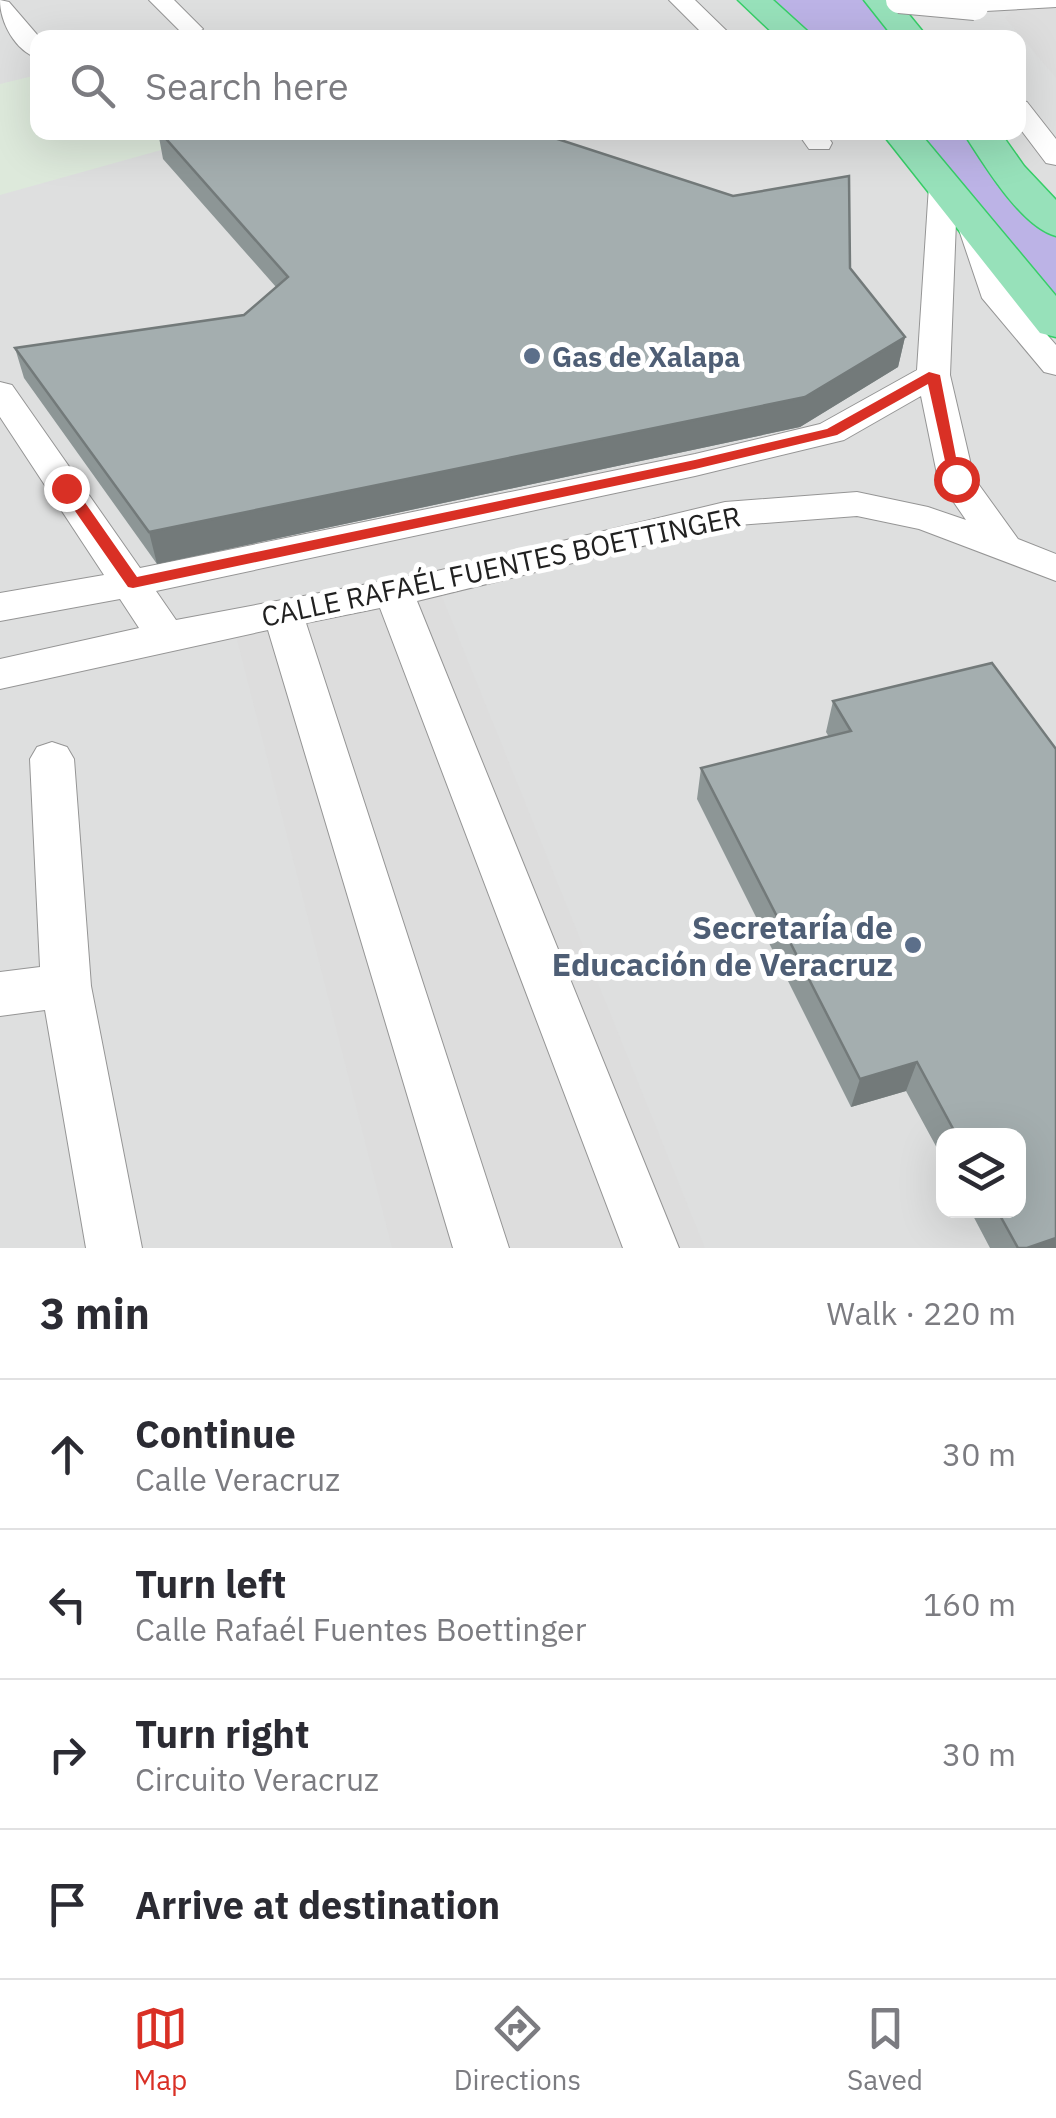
<!DOCTYPE html>
<meta charset="utf-8">
<style>
body{margin:0;font-family:"IBM Plex Sans",sans-serif;background:#f7f7f7;color:#2b2b33}
.controls{position:absolute;right:30px;bottom:30px;display:grid;overflow:hidden;border-radius:20px;box-shadow:0 10px 40px #0002}
.controls button{width:90px;height:90px;display:grid;place-items:center;padding:0;border:0;border-bottom:2px solid #e1e1e2;background:#fff;color:#2b2b33;font:50px sans-serif}
.stop{position:absolute;width:30px;height:30px;margin:-22px;border:8px solid #d93025;border-radius:50%;background:#fff}
.stop.end{background:#d93025;border-color:#fff;box-shadow:0 2px 10px #0008}
.list{margin:0;padding:0;list-style:none}
h2{display:flex;justify-content:space-between;align-items:center;height:130px;margin:0;padding:0 40px;font-size:42px}
h2 small{font-size:32px;font-weight:400;color:#7c7c81}
.list li{display:grid;grid-template-columns:65px 1fr auto;gap:30px;align-items:center;box-sizing:border-box;height:150px;padding:0 40px;border-top:2px solid #e1e1e2}
.list b{display:block;font-size:38px;white-space:nowrap}
.list p{margin:0;font-size:32px;white-space:nowrap;color:#7c7c81}
.list em{font-size:32px;font-style:normal;color:#7c7c81}
.icon{flex:none;width:55px;height:55px;fill:none;stroke:currentColor;stroke-width:2;stroke-linecap:round;stroke-linejoin:round}
.map{position:relative;flex:none;width:1056px;height:1248px;overflow:hidden}
.search{position:absolute;background:#fff;box-shadow:0 10px 40px #0002;left:30px;right:30px;top:30px;height:110px;display:flex;align-items:center;gap:25px;box-sizing:border-box;padding:0 35px;border-radius:20px;color:#7c7c81;font-size:38px}
.sheet{height:730px;background:#fff}
nav{display:flex;justify-content:space-around;align-items:center;box-sizing:border-box;height:140px;border-top:2px solid #e1e1e2;background:#fff;font-size:28px;color:#7c7c81}
nav a{display:grid;justify-items:center;gap:5px}
nav .on{color:#d93025}
.map>svg:first-child{display:block}
</style>
<div class="map">
<svg width="1056" height="1248" viewBox="0 0 1056 1248">
<rect width="100%" height="100%" fill="#e9eef1"/>
<!-- residential -->
<path fill="#dedfdf" fill-rule="evenodd" d="M0 0H1056V1248H0ZM38 38H1018V132H38ZM944 1136H1018V1210H944Z"/>
<!-- industrial -->
<path fill="#dde9db" d="M37 75 38 132 222 133 0 195V84Z"/>
<!-- grass -->
<path fill="#bcb3e6" d="M760 0H869L903 37H805Z
M907 133H971L1056 235V305Z"/>
<!-- parking -->
<path fill="#ddd" d="M1021 0H1056V78L1005 18Z
M437 584 705 1248H392L233 624Z"/>
<g fill="none" stroke-linecap="round" stroke-linejoin="round">
<!-- minor casing -->
<g stroke="#959595" stroke-width="2">
<path id="minor" d="M0 0 9 2 40 38 38 58C15 51 0 22 0 0Z
M149 0H174L203 29 191 36 183 34Z
M669 0H695L734 38H707Z
M975 0H1056V7L967 12 963 7 967 2Z
M1018 100 1027 102 1056 139V165L1046 163 1018 126Z
M797 132H825L832 143 829 149H809Z
M943 178 957 186 956 216 969 209 979 212 984 218 1013 296 1056 345V375L1044 372 982 298 956 221 950 375 974 478 1018 539 1056 554V581L919 529 857 516 725 526 417 601 679 1248H623L380 608 306 623 509 1248H453L268 630 0 689V659L139 628 120 599 0 621V593L104 575 0 417V382L12 385 140 568 695 454 820 424 917 370 929 186ZM921 396 938 479 966 520 928 507 857 492 725 502 437 571 176 620 156 591 695 476 844 440Z
M52 742 67 747 74 759 91 986 142 1248H86L45 1010 0 1016V972L40 967 30 759 37 747Z"/>
</g>
<!-- highway casing -->
<g stroke="#36ce67" stroke-width="3">
<path id="highway" d="M738 0H773L815 38H778Z
M864 0H897L928 38H894Z
M881 132H919L1056 296V337L1040 333Z
M963 132H1000L1024 166 1056 200V236C1021 227 983 163 963 132Z"/>
</g>
<!-- minor -->
<use href="#minor" fill="#fff" fill-rule="evenodd"/>
<!-- highway -->
<use href="#highway" fill="#97e1ba" fill-rule="evenodd"/>
<!-- minor-bridge casing -->
<g stroke="#959595" stroke-width="28" stroke-linecap="butt">
<path id="minor-bridge" d="M899 0 975 7"/>
</g>
<!-- minor-bridge -->
<use href="#minor-bridge" stroke="#fff" stroke-width="26"/>
</g>
<!-- wall -->
<path fill="#8d9696" d="M158 132H536L850 268 905 337 898 367 800 427 157 564 24 378 15 348 244 315 276 287 163 159Z
M992 663 1056 1248H990L970 1210H1018V1136H944V1161L906 1091 851 1107 697 799 701 768 829 737 826 732 833 701Z"/>
<!-- shaded-wall -->
<path fill="#737a7a" d="M905 337 898 367 800 427 157 564 149 532Z
M917 1062 906 1091 851 1107 860 1079Z
M1056 1238V1248H1027Z"/>
<!-- building -->
<path fill="#a4aeaf" stroke="#737a7a" stroke-width="2.5" d="M160 132H536L733 196 849 176 850 268 905 337 805 397 149 532 15 348 244 315 288 277Z
M992 663 1056 749V1238L1027 1248H1018L997 1210H1018V1136H957L917 1062 860 1079 701 768 851 731 833 701Z"/>
<!-- route -->
<path fill="#d93025" d="M929 372 940 375 961 483 949 479 928 384 837 435 695 469 133 588 128 587 59 488 72 484 137 577 695 460 827 429Z"/>
<!-- markers -->
<g fill="#5c6f8a" stroke="#fff" stroke-width="4">
<circle cx="532" cy="356" r="10"/>
<circle cx="913" cy="945" r="10"/>
</g>
<g text-anchor="middle" dominant-baseline="central" stroke-width="10" stroke-linejoin="round" paint-order="stroke">
<!-- service labels -->
<g font-size="28" font-weight="bold" fill="#4e5e75" stroke="#fff" text-anchor="start">
<text x="552" y="356">Gas de Xalapa</text>
</g>
<!-- street labels -->
<g font-size="28" fill="#212121" stroke="#fff">
<text transform="translate(501 566) rotate(-12)">CALLE RAFAÉL FUENTES BOETTINGER</text>
</g>
<!-- near-service labels -->
<g font-size="32" font-weight="bold" fill="#4e5e75" stroke="#fff" text-anchor="end">
<text x="893" y="927">Secretaría de<tspan x="893" dy="37">Educación de Veracruz</tspan></text>
</g>
</g>
</svg>
<div class="controls">
<button><svg class="icon" aria-label="layers" viewBox="0 0 24 24"><path d="M12 4l9 5-9 5-9-5zM3 14l9 5 9-5"/></svg></button>
</div>
<div class="stop" style="left:956px;top:479px"></div>
<div class="stop end" style="left:66px;top:488px"></div>
<div class="search"><svg class="icon" aria-label="search" viewBox="0 0 24 24"><circle cx="10" cy="10" r="6"/><path d="M15 15l6 6"/></svg>Search here</div>
</div>
<section class="sheet">
<h2>3 min<small>Walk · 220 m</small></h2>
<ul class="list">
<li><svg class="icon" aria-label="ahead" viewBox="0 0 24 24"><path d="M12 20V5M6 11l6-6 6 6"/></svg><div><b>Continue</b><p>Calle Veracruz</p></div><em>30 m</em></li>
<li><svg class="icon" aria-label="left" viewBox="0 0 24 24"><path d="M17 20v-9H6M10 6l-5 5 5 5"/></svg><div><b>Turn left</b><p>Calle Rafaél Fuentes Boettinger</p></div><em>160 m</em></li>
<li><svg class="icon" aria-label="right" viewBox="0 0 24 24"><path d="M7 20v-9h11M14 6l5 5-5 5"/></svg><div><b>Turn right</b><p>Circuito Veracruz</p></div><em>30 m</em></li>
<li><svg class="icon" aria-label="arrive" viewBox="0 0 24 24"><path d="M6 21V4h12l-3 4 3 4H6"/></svg><div><b>Arrive at destination</b></div></li>
</ul>
</section>
<nav>
<a class="on"><svg class="icon" aria-label="map" viewBox="0 0 24 24"><path d="M3 6l6-2 6 2 6-2v14l-6 2-6-2-6 2zM9 4v14M15 6v14"/></svg>Map</a>
<a><svg class="icon" aria-label="directions" viewBox="0 0 24 24"><path d="M12 3l9 9-9 9-9-9zM9 14v-3h6M13 9l2 2-2 2"/></svg>Directions</a>
<a><svg class="icon" aria-label="saved" viewBox="0 0 24 24"><path d="M7 4h10v16l-5-4-5 4z"/></svg>Saved</a>
</nav>
